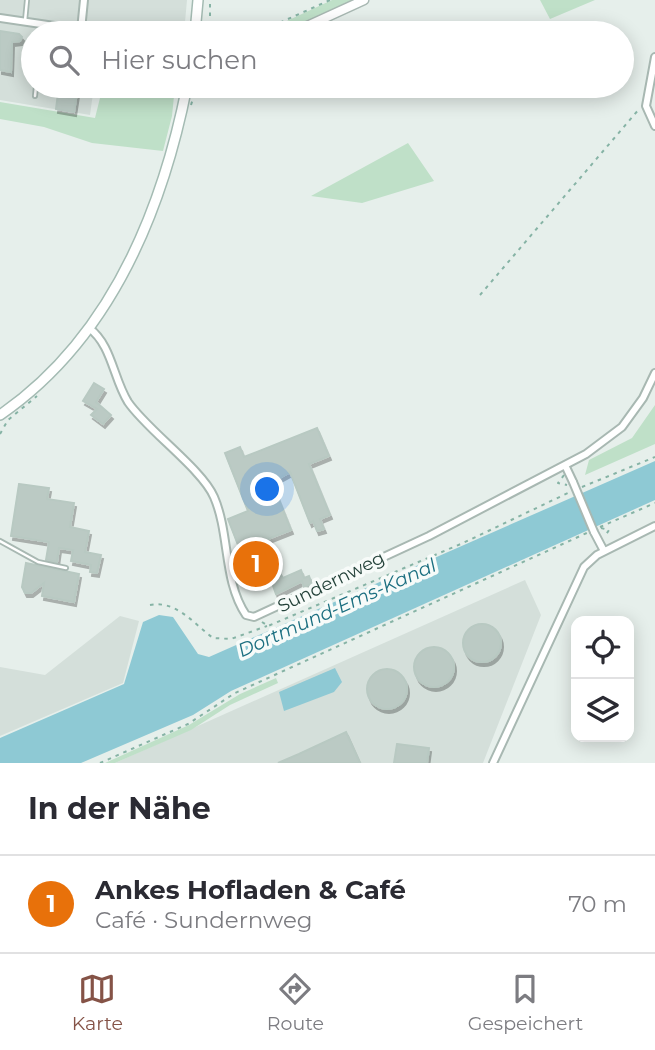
<!DOCTYPE html>
<html lang="de">
<meta charset="utf-8">
<style>
body{margin:0;font-family:Montserrat,sans-serif;background:#f7f7f7;color:#2b2b33}
.controls{position:absolute;right:21px;bottom:21px;display:grid;overflow:hidden;border-radius:14px;box-shadow:0 4px 18px #0003}
.controls button{width:63px;height:63px;display:grid;place-items:center;padding:0;border:0;border-bottom:2px solid #e1e1e2;background:#fff;color:#2b2b33;font:35px sans-serif}
.you{position:absolute;left:268px;top:490px;width:24px;height:24px;margin:-18px;border:5px solid #fff;border-radius:50%;background:#1a73e8;box-shadow:0 0 0 10px #1a73e833}
.badge{display:grid;place-items:center;width:46px;height:46px;border-radius:50%;background:#855347;color:#fff;font-size:23px;font-weight:700}
.pin{position:absolute;translate:-50% -50%;border:4px solid #fff;box-shadow:0 2px 7px #0006}
.list{margin:0;padding:0;list-style:none}
h2{display:flex;justify-content:space-between;align-items:center;height:91px;margin:0;padding:0 28px;font-size:30px}
h2 small{font-size:23px;font-weight:400;color:#7c7c81}
.list li{display:grid;grid-template-columns:46px 1fr auto;gap:21px;align-items:center;box-sizing:border-box;height:98px;padding:0 28px;border-top:2px solid #e1e1e2}
.list b{display:block;font-size:26px;white-space:nowrap}
.list p{margin:0;font-size:23px;white-space:nowrap;color:#7c7c81}
.list em{font-size:23px;font-style:normal;color:#7c7c81}
.icon{flex:none;width:38px;height:38px;fill:none;stroke:currentColor;stroke-width:2;stroke-linecap:round;stroke-linejoin:round}
.map{position:relative;flex:none;width:655px;height:763px;overflow:hidden}
.search{position:absolute;background:#fff;box-shadow:0 4px 18px #0003;left:21px;right:21px;top:21px;height:77px;display:flex;align-items:center;gap:18px;box-sizing:border-box;padding:0 24px;border-radius:38px;color:#7c7c81;font-size:26px}
.sheet{height:189px;background:#fff}
nav{display:flex;justify-content:space-around;align-items:center;box-sizing:border-box;height:98px;border-top:2px solid #e1e1e2;background:#fff;font-size:19px;color:#7c7c81}
nav a{display:grid;justify-items:center;gap:4px}
nav .on{color:#855347}
.map>svg:first-child{display:block}
</style>
<div class="map">
<svg width="655" height="763" viewBox="0 0 655 763">
<defs>
<filter id="shadow"><feDropShadow dx="2" dy="4" stdDeviation="0" flood-color="#0004"/></filter>
</defs>
<rect width="100%" height="100%" fill="#e6efeb"/>
<!-- built -->
<path fill="#d4dfda" d="M0 0H187L184 33H33V86H94L90 115 0 100Z
M525 580 541 615 483 763H115Z
M120 616 139 621 123 683 0 736V667L45 675Z"/>
<!-- green -->
<path fill="#bfe0c8" d="M332 0H353L289 30 261 33Z
M540 0H595L550 19Z
M103 86H175L172 116 163 151 92 143 44 127 0 119V102L95 118Z
M408 143 434 181 362 203 311 196Z
M655 405V444L585 475 589 460 632 438Z
M276 678 278 683 230 705 191 730 115 763H105L189 725 240 694Z"/>
<!-- water -->
<path fill="#8ec9d4" d="M655 461V500L231 691 193 715 81 763H0V738L124 684 143 622 159 615 173 617 198 654 209 657Z
M335 668 342 682 334 692 284 711 279 692Z"/>
<!-- building -->
<path fill="#bbcac4" stroke="#b8c9c2" stroke-width="2" filter="url(#shadow)" d="M0 31 19 34 22 37 20 41 12 42 11 72 0 70Z
M59 86H78L74 112 56 109Z
M94 383 104 389 96 402 111 415 103 424 91 415 97 409 83 401Z
M317 428 329 456 309 464 330 515 320 519 324 529 317 531 313 521 310 523 290 472 259 489 264 500 277 495 291 530 240 550 228 519 248 511 225 453 240 447 244 457Z
M19 484 49 488 47 499 74 503 70 527 89 531 85 552 101 555 97 573 90 572 91 565 71 561 73 550 59 548 57 562 46 560 49 542 11 536Z
M267 554 274 572 278 570 283 578 301 570 304 578 309 576 312 584 304 587 302 581 276 594 267 569 250 575 245 562Z
M26 563 79 574 74 602 42 596 44 583 31 593H25L22 587Z
M463 643a19 19 0 1 1 38 0a19 19 0 1 1-38 0Z
M414 667a20 20 0 1 1 40 0a20 20 0 1 1-40 0Z
M367 689a20 20 0 1 1 40 0a20 20 0 1 1-40 0Z
M346 732 360 763H278L299 754Z
M397 744 429 748 427 763H394Z"/>
<g fill="none" stroke-linecap="round" stroke-linejoin="round">
<!-- service casing -->
<g stroke="#a8b8b2" stroke-width="6">
<path id="service" d="M25 21 27 0
M44 33 46 25
M35 96 36 86
M0 541 38 562 66 568"/>
</g>
<!-- minor casing -->
<g stroke="#a8b8b2" stroke-width="10">
<path id="minor" d="M0 18 102 33
M81 30 84 0
M655 57 646 106 655 126
M89 328C112 345 113 378 128 402 147 430 202 469 214 497 230 534 223 581 246 615L254 617 429 536 586 454 622 427 643 398 655 373
M565 465 573 482
M594 532 604 551
M493 763 584 567 597 555 655 526"/>
</g>
<!-- tertiary casing -->
<g stroke="#a8b8b2" stroke-width="11">
<path id="tertiary" d="M292 33 364 0"/>
</g>
<!-- secondary casing -->
<g stroke="#a4bbb3" stroke-width="12">
<path id="secondary" d="M195 33 198 0
M0 415C109 340 162 212 187 86"/>
</g>
<!-- path -->
<path stroke="#86b3a5" stroke-width="2" stroke-dasharray="3.5 5" stroke-linecap="butt" d="M108 29 148 33
M181 33 189 29
M210 33V0
M257 33 330 0
M191 105 197 86
M480 295 640 108
M0 434 8 420 37 396
M564 475 558 483 567 485
M582 487 655 457
M600 527 655 503
M601 528 609 530 605 536
M150 605C176 600 193 623 213 638L231 639 267 626
M262 622 268 626 463 543 570 492
M100 763 188 724 235 693 589 532"/>
<!-- service -->
<use href="#service" stroke="#fff" stroke-width="2.5"/>
<!-- minor -->
<use href="#minor" stroke="#fff" stroke-width="6"/>
<!-- tertiary -->
<use href="#tertiary" stroke="#fff" stroke-width="8"/>
<!-- secondary -->
<use href="#secondary" stroke="#fff" stroke-width="9"/>
<!-- minor-bridge casing -->
<g stroke="#a8b8b2" stroke-width="10" stroke-linecap="butt">
<path id="minor-bridge" d="M573 482 594 532"/>
</g>
<!-- minor-bridge -->
<use href="#minor-bridge" stroke="#fff" stroke-width="6"/>
</g>
<g text-anchor="middle" dominant-baseline="central" stroke-width="7" stroke-linejoin="round" paint-order="stroke">
<!-- street labels -->
<g font-size="18" fill="#24423a" stroke="#f7fbf9">
<text transform="translate(331 582) rotate(-26)">Sundernweg</text>
</g>
<!-- water labels -->
<g font-size="19" font-style="italic" fill="#1c6f80" stroke="#f7fbf9">
<text transform="translate(337 608) rotate(-24)">Dortmund-Ems-Kanal</text>
</g>
</g>
</svg>
<div class="controls">
<button><svg class="icon" aria-label="locate" viewBox="0 0 24 24"><circle cx="12" cy="12" r="6"/><path d="M12 2v4M12 18v4M2 12h4M18 12h4"/></svg></button>
<button><svg class="icon" aria-label="layers" viewBox="0 0 24 24"><path d="M12 4l9 5-9 5-9-5zM3 14l9 5 9-5"/></svg></button>
</div>
<div class="you"></div>
<div class="pin badge" style="left:256px;top:564px;background:#e8710a">1</div>
<div class="search"><svg class="icon" aria-label="search" viewBox="0 0 24 24"><circle cx="10" cy="10" r="6"/><path d="M15 15l6 6"/></svg>Hier suchen</div>
</div>
<section class="sheet">
<h2>In der Nähe<small></small></h2>
<ul class="list">
<li><span class="badge" style="background:#e8710a">1</span><div><b>Ankes Hofladen &amp; Café</b><p>Café · Sundernweg</p></div><em>70 m</em></li>
</ul>
</section>
<nav>
<a class="on"><svg class="icon" aria-label="map" viewBox="0 0 24 24"><path d="M3 6l6-2 6 2 6-2v14l-6 2-6-2-6 2zM9 4v14M15 6v14"/></svg>Karte</a>
<a><svg class="icon" aria-label="directions" viewBox="0 0 24 24"><path d="M12 3l9 9-9 9-9-9zM9 14v-3h6M13 9l2 2-2 2"/></svg>Route</a>
<a><svg class="icon" aria-label="saved" viewBox="0 0 24 24"><path d="M7 4h10v16l-5-4-5 4z"/></svg>Gespeichert</a>
</nav>
